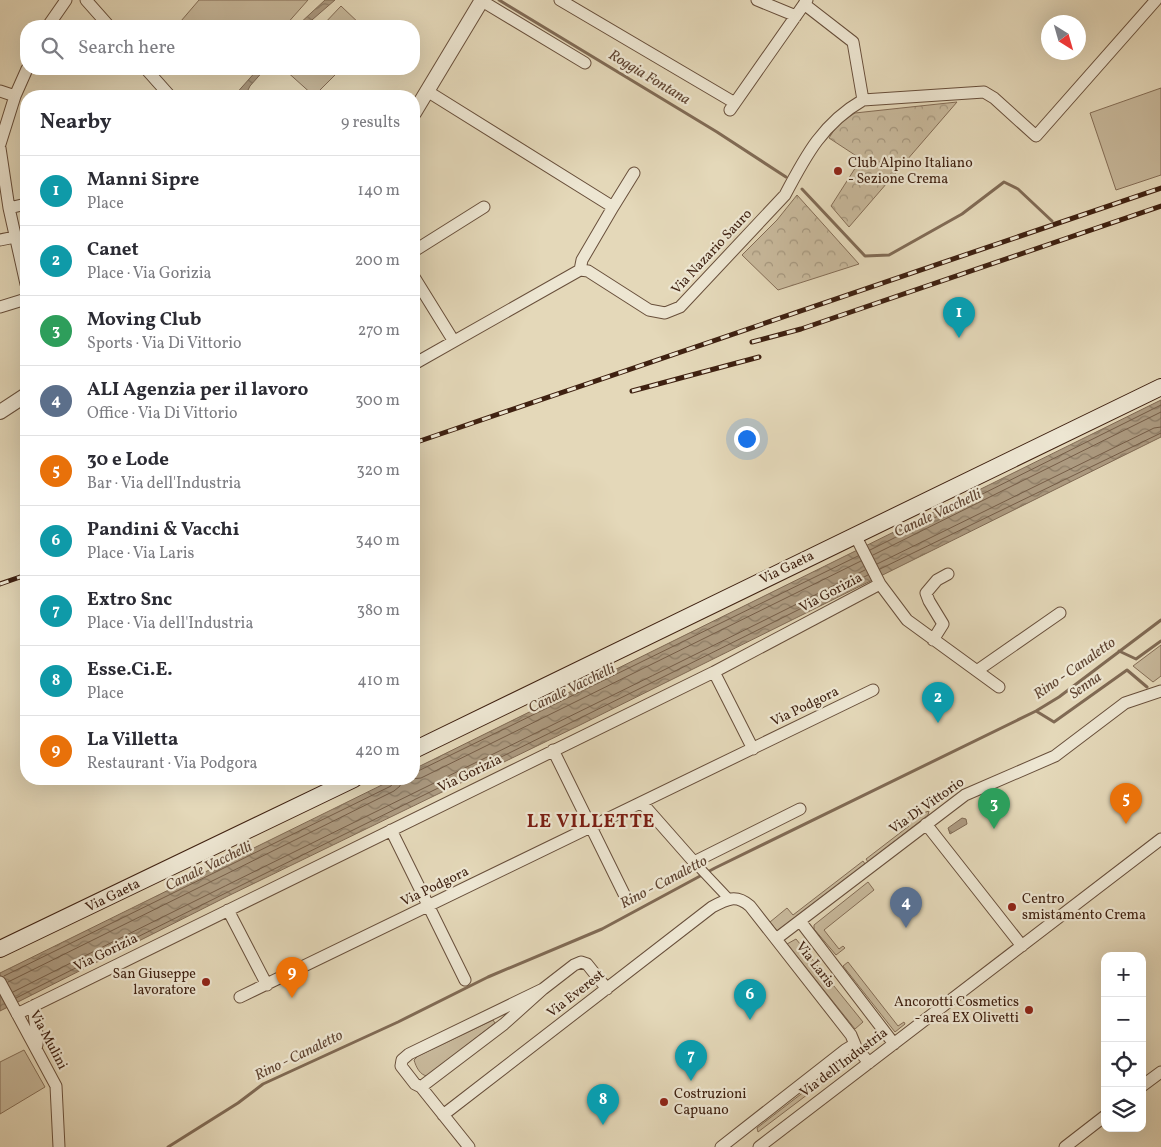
<!DOCTYPE html>
<meta charset="utf-8">
<style>
body{margin:0;font-family:Vollkorn,serif;background:#f2f2f3;color:#2b2b33}
.controls{position:absolute;right:15px;bottom:15px;display:grid;overflow:hidden;border-radius:10px;box-shadow:0 5px 20px #0002}
.controls button{width:45px;height:45px;display:grid;place-items:center;padding:0;border:0;border-bottom:1px solid #e1e1e2;background:#fff;color:#2b2b33;font:25px sans-serif}
.compass{position:absolute;left:1041px;top:15px;width:45px;height:45px;border-radius:50%;background:#fff;box-shadow:0 5px 20px #0002;rotate:143deg}
.you{position:absolute;left:746px;top:438px;width:18px;height:18px;margin:-12px;border:4px solid #fff;border-radius:50%;background:#1a73e8;box-shadow:0 0 0 8px #1a73e833}
.badge{display:grid;place-items:center;width:32px;height:32px;border-radius:50%;background:#0b8043;color:#fff;font-size:16px;font-weight:700}
.pin{position:absolute;translate:-50% -41px;filter:drop-shadow(0 1px 2px #0008)}
.pin::after{content:'';position:absolute;top:26px;width:18px;height:15px;background:inherit;clip-path:polygon(0 0,100% 0,50% 100%)}
.list{margin:0;padding:0;list-style:none}
h2{display:flex;justify-content:space-between;align-items:center;height:65px;margin:0;padding:0 20px;font-size:21px}
h2 small{font-size:16px;font-weight:400;color:#7c7c81}
.list li{display:grid;grid-template-columns:32px 1fr auto;gap:15px;align-items:center;box-sizing:border-box;height:70px;padding:0 20px;border-top:1px solid #e1e1e2}
.list b{display:block;font-size:19px;white-space:nowrap}
.list p{margin:0;font-size:16px;white-space:nowrap;color:#7c7c81}
.list em{font-size:16px;font-style:normal;color:#7c7c81}
.icon{flex:none;width:28px;height:28px;fill:none;stroke:currentColor;stroke-width:2;stroke-linecap:round;stroke-linejoin:round}
.map{position:relative;flex:none;width:1161px;height:1147px;overflow:hidden}
.search{position:absolute;background:#fff;box-shadow:0 5px 20px #0002;left:20px;top:20px;width:400px;height:55px;display:flex;align-items:center;gap:12px;box-sizing:border-box;padding:0 18px;border-radius:20px;color:#7c7c81;font-size:19px}
.panel{position:absolute;background:#fff;box-shadow:0 5px 20px #0002;left:20px;top:90px;width:400px;height:695px;border-radius:20px}
.map>svg:first-child{display:block}
</style>
<div class="map">
<svg width="1161" height="1147" viewBox="0 0 1161 1147">
<defs>
<pattern id="forest-crowns" width="20" height="18" patternUnits="userSpaceOnUse" patternTransform="scale(1.25)"><rect width="20" height="18" fill="#c8b99c"/><path d="M2 6a3 3 0 1 1 6 0M12 15a3 3 0 1 1 6 0" fill="none" stroke="#a4967e"/></pattern>
<pattern id="water-waves" width="16" height="10" patternUnits="userSpaceOnUse" patternTransform="scale(1.25)"><rect width="16" height="10" fill="#ac9a80"/><path d="M0 5q4-4 8 0t8 0" fill="none" stroke="#8d7d67"/></pattern>
</defs>
<rect width="100%" height="100%" fill="#e4d8b9"/>
<filter id="stains"><feTurbulence type="fractalNoise" baseFrequency=".004" numOctaves="4"/><feColorMatrix values="0 0 0 0 .2 0 0 0 0 .09 0 0 0 0 .02 0 0 0 .5 -.17"/></filter>
<radialGradient id="worn" r=".72"><stop offset=".6" stop-color="#630" stop-opacity="0"/><stop offset="1" stop-color="#630" stop-opacity=".3"/></radialGradient>
<!-- green -->
<path fill="#c8b99c" stroke="#846d56" d="M199 0H308L285 26H187L181 21Z
M341 6 362 26H322Z
M284 69H341L314 96Z
M1161 88V175L1116 190 1090 113Z
M1161 645V676L1153 682 1133 666Z
M929 811 928 815 868 862 866 859 909 826 905 819Z
M863 861 865 864 777 931 770 922 787 908 793 915Z
M868 882 874 890 824 930 839 949 843 946 845 948 836 955 814 929V925Z
M796 939 863 1022 855 1029 787 944Z
M848 962 898 1026 904 1022 905 1024 895 1032 843 966Z
M493 1020 495 1023 427 1076C420 1075 416 1067 414 1060L418 1056Z
M24 1050 45 1087 0 1114V1062Z
M849 1057 853 1060 758 1132 757 1128Z"/>
<!-- forest -->
<path fill="url(#forest-crowns)" stroke="#846d56" d="M957 102 849 227 831 206 861 159 829 138 838 124 855 113Z
M797 195 859 264 778 290 742 255 777 220Z"/>
<!-- water -->
<path fill="url(#water-waves)" stroke="#806a54" d="M325 0H335L305 26H297Z
M258 69H265L250 86 245 96H234Z
M1161 400V437L578 726 228 896 0 1011V973L394 779H414V769Z
M962 818 966 819 967 824 950 834 948 828Z"/>
<g fill="none" stroke-linecap="round" stroke-linejoin="round">
<!-- shore -->
<path stroke="#765e48" stroke-width="1" d="M870 550 1161 405
M873 555 1161 412
M877 564 1154 428 1161 427
M880 569 1161 433
M414 773 858 556
M411 779 421 778 861 561
M4 976 391 786 395 779
M8 982 394 791 400 786 401 779
M13 992C296 849 582 712 865 570
M16 998C299 855 585 717 868 575"/>
<!-- stream -->
<path stroke="#806a54" stroke-width="3" d="M499 0 717 132 786 177
M802 189 865 256 889 255 962 214 1004 182 1018 189 1052 221
M1119 651 1136 659 1161 641
M1036 711 1054 722 1127 670 1147 687
M168 1147 238 1103 263 1084 398 1022 488 977 602 929 715 868 1036 711 1059 697 1161 620"/>
<!-- pedestrian casing -->
<g stroke="#684f3b" stroke-width="11">
<path id="pedestrian" d="M694 862 728 898"/>
</g>
<!-- minor casing -->
<g stroke="#684f3b" stroke-width="13">
<path id="minor" d="M86 0 109 26
M560 0 735 103
M757 0 796 16
M482 1 585 63
M804 4 853 42 863 100 984 92 994 98 1036 136 1156 0
M48 26 66 0
M146 69 170 96
M0 91 15 96
M427 91 613 207 582 260 580 270
M730 110 807 0
M0 144 15 96 27 69
M0 148 9 208 26 284
M613 207 634 173
M9 208 26 204
M0 240 15 237 26 239
M414 251 484 207
M414 277 453 340
M0 307 26 299
M414 364 580 270 588 271 649 310 665 313 680 307 785 195C806 155 823 123 863 100
M855 535 880 584 907 620 999 687
M933 640 943 624 929 601 926 593 937 580 948 574
M978 670 1060 613
M714 672 753 749
M553 750 626 898
M642 803 694 862 800 809
M926 824 1022 946
M391 830 465 980
M228 910 267 985
M800 921 894 1044
M776 939 965 795 1055 756 1125 703 1161 691
M0 982 56 1086 59 1147
M240 997 873 690
M35 1005C31 1020 41 1033 36 1049
M17 1014 714 672 880 584
M1142 1086 1161 1072
M421 1087 504 1024 543 989 574 965 581 962 587 964 607 989
M443 1115 712 907C727 899 736 894 750 906L851 1035 856 1047 869 1063
M469 1147 421 1087 415 1084 401 1066 402 1060 409 1054 543 989
M721 1147 845 1050 850 1047H856
M759 1147 1161 839
M1065 1147 1105 1116"/>
</g>
<!-- tertiary casing -->
<g stroke="#684f3b" stroke-width="16">
<path id="tertiary" d="M414 113 482 0
M0 412 26 395"/>
</g>
<!-- secondary casing -->
<g stroke="#3f2111" stroke-width="18">
<path id="secondary" d="M414 750 1161 387
M0 949 354 779"/>
</g>
<!-- pedestrian -->
<use href="#pedestrian" stroke="#ede6d2" stroke-width="9"/>
<!-- minor -->
<use href="#minor" stroke="#ede6d2" stroke-width="11"/>
<!-- tertiary -->
<use href="#tertiary" stroke="#ede6d2" stroke-width="14"/>
<!-- secondary -->
<use href="#secondary" stroke="#ede6d2" stroke-width="16"/>
<!-- rail casing -->
<g stroke="#3f2111" stroke-width="5">
<path id="rail" d="M752 342 801 329 1161 206
M632 391 759 357
M414 443 1161 188
M0 584 26 575"/>
</g>
<!-- rail -->
<use href="#rail" stroke="#ede6d2" stroke-width="3" stroke-dasharray="9" stroke-linecap="butt"/>
</g>
<!-- markers -->
<g fill="#8f2418" stroke="#ede6d2" stroke-width="2">
<circle cx="838" cy="171" r="5"/>
<circle cx="1012" cy="907" r="5"/>
<circle cx="206" cy="982" r="5"/>
<circle cx="1029" cy="1010" r="5"/>
<circle cx="664" cy="1102" r="5"/>
</g>
<g text-anchor="middle" dominant-baseline="central" stroke-width="4.5" stroke-linejoin="round" paint-order="stroke">
<!-- poi labels -->
<g font-size="14" fill="#3f2111" stroke="#ede6d2" text-anchor="start">
<text x="848" y="163">Club Alpino Italiano<tspan x="848" dy="16">- Sezione Crema</tspan></text>
<text x="1022" y="899">Centro<tspan x="1022" dy="16">smistamento Crema</tspan></text>
<text x="196" y="974" text-anchor="end">San Giuseppe<tspan x="196" dy="16">lavoratore</tspan></text>
<text x="1019" y="1002" text-anchor="end">Ancorotti Cosmetics<tspan x="1019" dy="16">- area EX Olivetti</tspan></text>
<text x="674" y="1094">Costruzioni<tspan x="674" dy="16">Capuano</tspan></text>
</g>
<!-- street labels -->
<g font-size="14" fill="#3f2111" stroke="#ede6d2">
<text transform="translate(712 252) rotate(-47)">Via Nazario Sauro</text>
<text transform="translate(787 568) rotate(-26)">Via Gaeta</text>
<text transform="translate(831 593) rotate(-28)">Via Gorizia</text>
<text transform="translate(805 707) rotate(-26)">Via Podgora</text>
<text transform="translate(470 774) rotate(-26)">Via Gorizia</text>
<text transform="translate(927 806) rotate(-35)">Via Di Vittorio</text>
<text transform="translate(435 887) rotate(-26)">Via Podgora</text>
<text transform="translate(113 896) rotate(-26)">Via Gaeta</text>
<text transform="translate(106 953) rotate(-26)">Via Gorizia</text>
<text transform="translate(815 965) rotate(52)">Via Laris</text>
<text transform="translate(576 994) rotate(-38)">Via Everest</text>
<text transform="translate(48 1040) rotate(62)">Via Mulini</text>
<text transform="translate(844 1063) rotate(-37)">Via dell'Industria</text>
</g>
<!-- water labels -->
<g font-size="15" font-style="italic" fill="#604532" stroke="#ede6d2">
<text transform="translate(649 78) rotate(31)">Roggia Fontana</text>
<text transform="translate(938 514) rotate(-25)">Canale Vacchelli</text>
<text transform="translate(1075 669) rotate(-35)">Rino - Canaletto</text>
<text transform="translate(1086 686) rotate(-35)">Senna</text>
<text transform="translate(572 689) rotate(-26)">Canale Vacchelli</text>
<text transform="translate(209 867) rotate(-26)">Canale Vacchelli</text>
<text transform="translate(664 883) rotate(-28)">Rino - Canaletto</text>
<text transform="translate(299 1056) rotate(-26)">Rino - Canaletto</text>
</g>
<!-- district labels -->
<g font-size="19" font-weight="bold" letter-spacing="1" fill="#7a1f14" stroke="#ede6d2">
<text x="591" y="822">LE VILLETTE</text>
</g>
</g>
<rect width="100%" height="100%" filter="url(#stains)"/>
<rect width="100%" height="100%" fill="url(#worn)"/>
</svg>
<div class="controls">
<button>+</button>
<button>−</button>
<button><svg class="icon" aria-label="locate" viewBox="0 0 24 24"><circle cx="12" cy="12" r="6"/><path d="M12 2v4M12 18v4M2 12h4M18 12h4"/></svg></button>
<button><svg class="icon" aria-label="layers" viewBox="0 0 24 24"><path d="M12 4l9 5-9 5-9-5zM3 14l9 5 9-5"/></svg></button>
</div>
<svg class="compass" viewBox="-18 -18 36 36"><path d="M0-13l5 13h-10z" fill="#e53935"/><path d="M0 13l5-13h-10z" fill="#7c7c81"/></svg>
<div class="you"></div>
<div class="pin badge" style="left:959px;top:338px;background:#0f9aa8">1</div>
<div class="pin badge" style="left:938px;top:723px;background:#0f9aa8">2</div>
<div class="pin badge" style="left:994px;top:829px;background:#2e9e5b">3</div>
<div class="pin badge" style="left:906px;top:928px;background:#5c6f8a">4</div>
<div class="pin badge" style="left:1126px;top:824px;background:#e8710a">5</div>
<div class="pin badge" style="left:750px;top:1020px;background:#0f9aa8">6</div>
<div class="pin badge" style="left:691px;top:1081px;background:#0f9aa8">7</div>
<div class="pin badge" style="left:603px;top:1125px;background:#0f9aa8">8</div>
<div class="pin badge" style="left:292px;top:998px;background:#e8710a">9</div>
<div class="search"><svg class="icon" aria-label="search" viewBox="0 0 24 24"><circle cx="10" cy="10" r="6"/><path d="M15 15l6 6"/></svg>Search here</div>
<section class="panel">
<h2>Nearby<small>9 results</small></h2>
<ul class="list">
<li><span class="badge" style="background:#0f9aa8">1</span><div><b>Manni Sipre</b><p>Place</p></div><em>140 m</em></li>
<li><span class="badge" style="background:#0f9aa8">2</span><div><b>Canet</b><p>Place · Via Gorizia</p></div><em>200 m</em></li>
<li><span class="badge" style="background:#2e9e5b">3</span><div><b>Moving Club</b><p>Sports · Via Di Vittorio</p></div><em>270 m</em></li>
<li><span class="badge" style="background:#5c6f8a">4</span><div><b>ALI Agenzia per il lavoro</b><p>Office · Via Di Vittorio</p></div><em>300 m</em></li>
<li><span class="badge" style="background:#e8710a">5</span><div><b>30 e Lode</b><p>Bar · Via dell'Industria</p></div><em>320 m</em></li>
<li><span class="badge" style="background:#0f9aa8">6</span><div><b>Pandini &amp; Vacchi</b><p>Place · Via Laris</p></div><em>340 m</em></li>
<li><span class="badge" style="background:#0f9aa8">7</span><div><b>Extro Snc</b><p>Place · Via dell'Industria</p></div><em>380 m</em></li>
<li><span class="badge" style="background:#0f9aa8">8</span><div><b>Esse.Ci.E.</b><p>Place</p></div><em>410 m</em></li>
<li><span class="badge" style="background:#e8710a">9</span><div><b>La Villetta</b><p>Restaurant · Via Podgora</p></div><em>420 m</em></li>
</ul>
</section>
</div>
